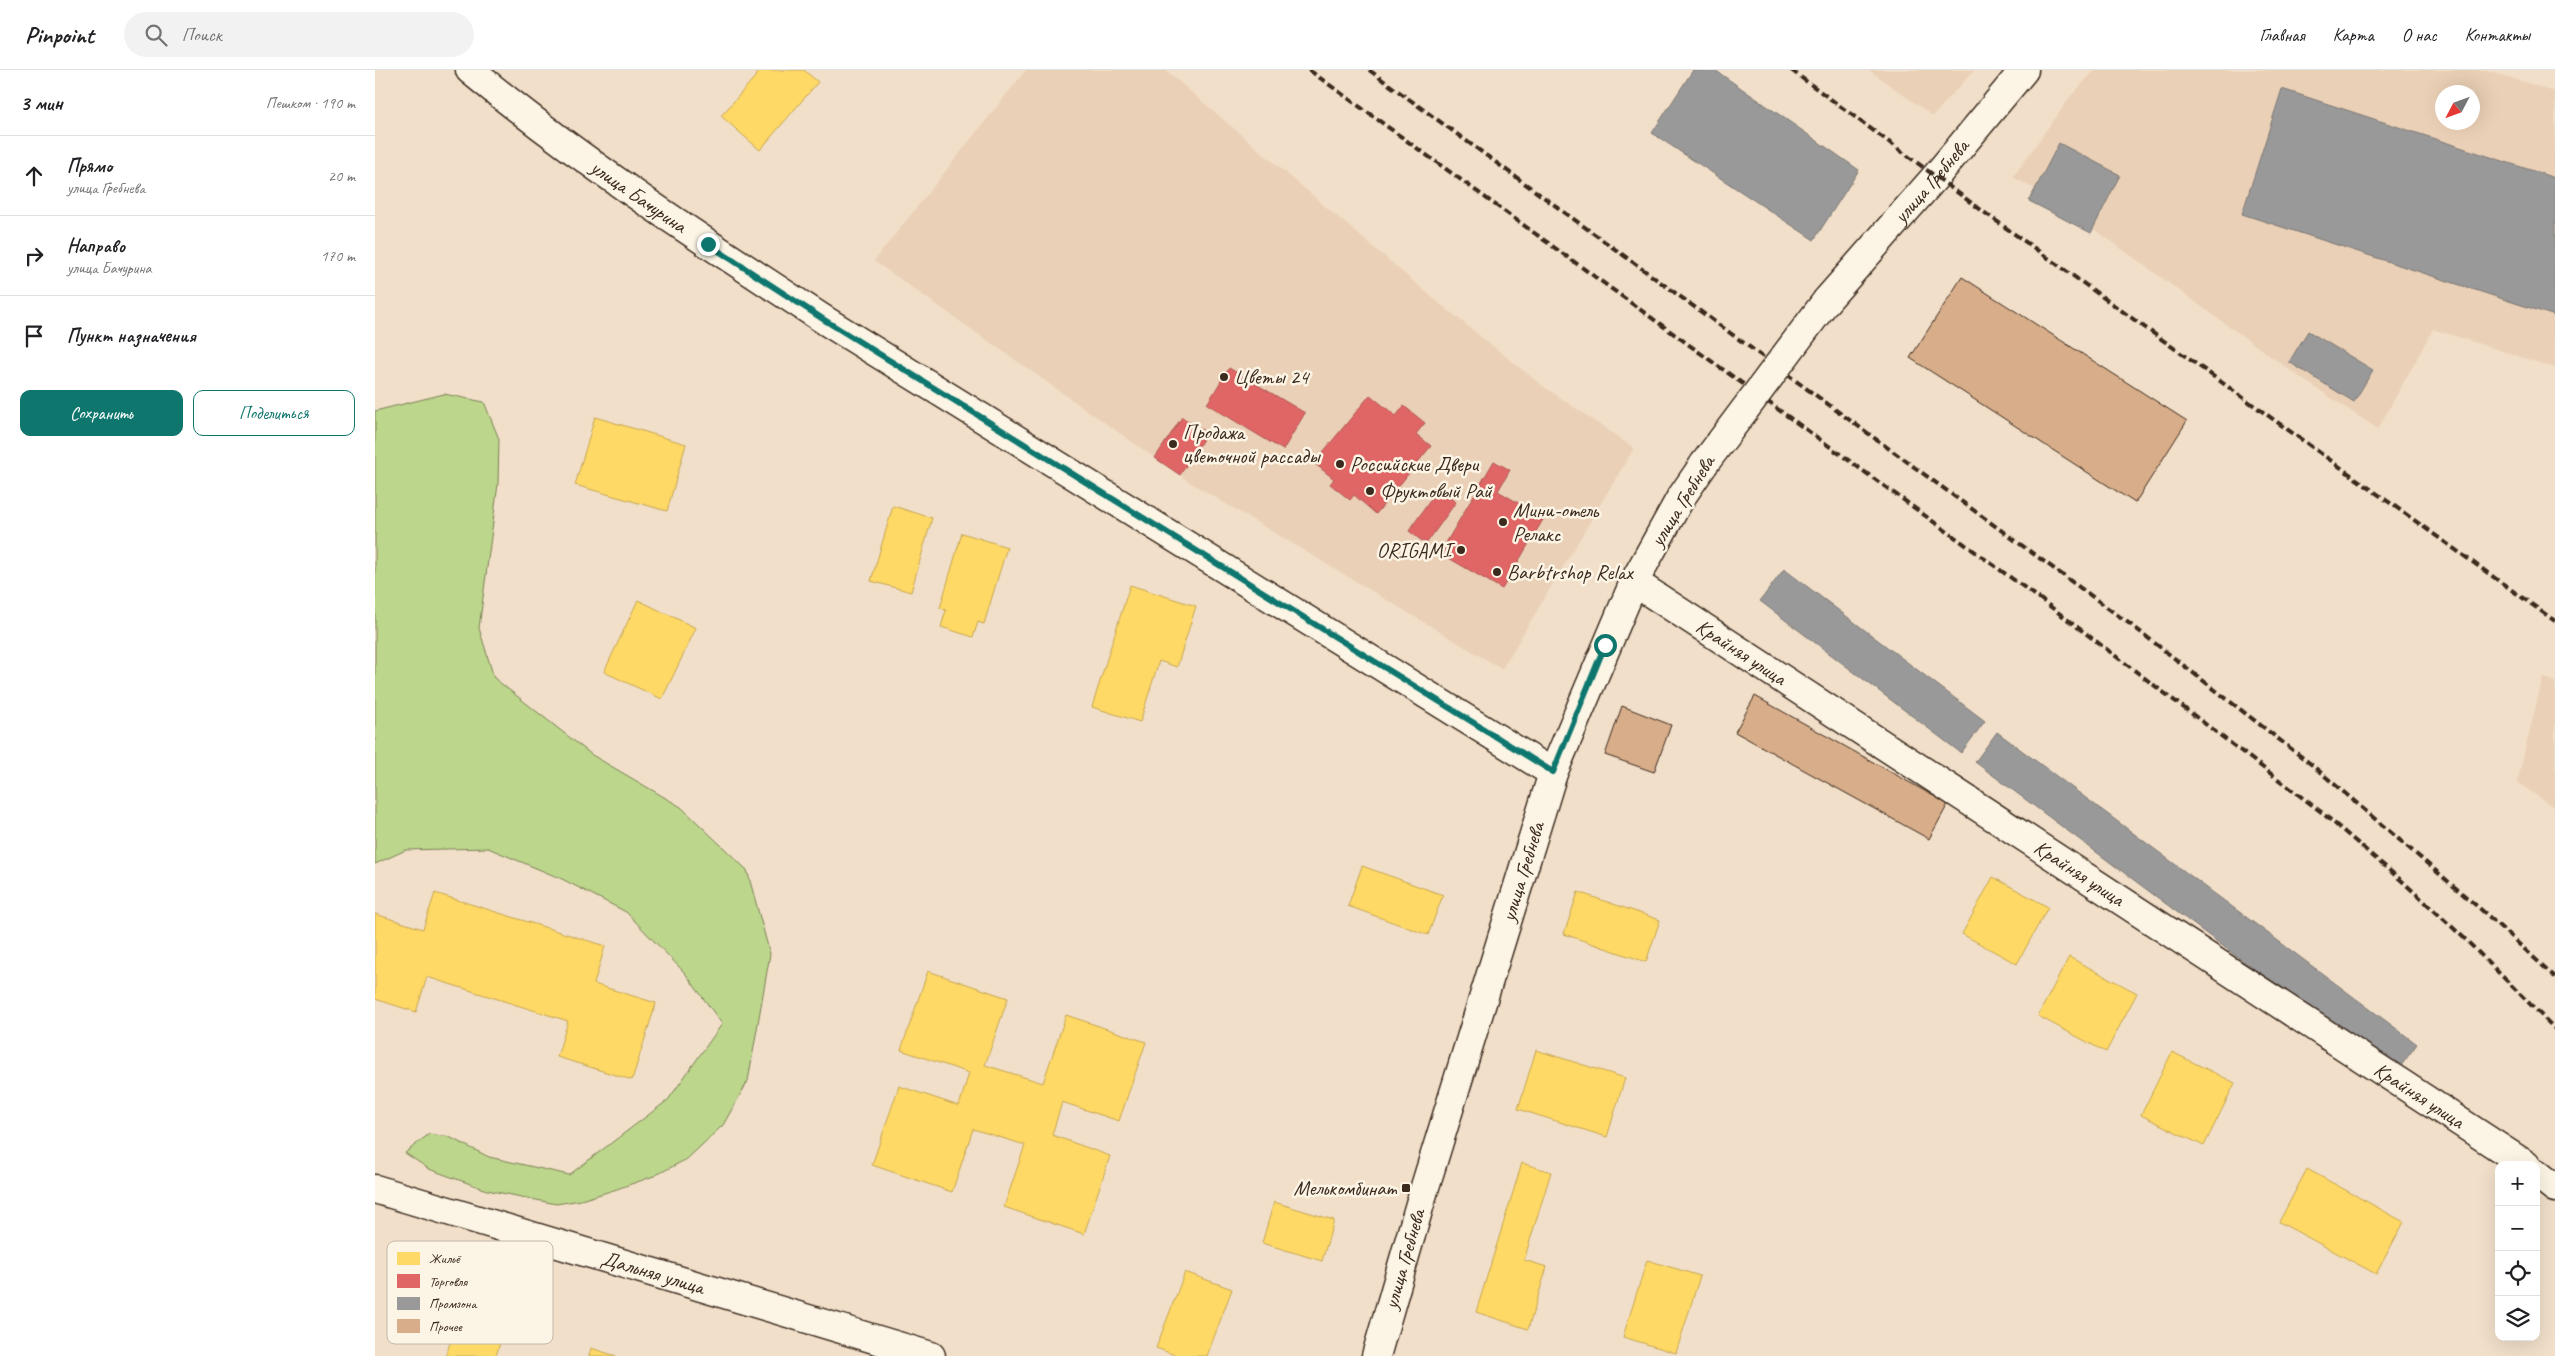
<!DOCTYPE html>
<html lang="ru">
<meta charset="utf-8">
<style>
body{margin:0;font-family:Caveat,sans-serif;background:#f2f2f2;color:#202124}
.controls{position:absolute;right:15px;bottom:15px;display:grid;overflow:hidden;border-radius:10px;box-shadow:0 5px 20px #0002}
.controls button{width:45px;height:45px;display:grid;place-items:center;padding:0;border:0;border-bottom:1px solid #e0e0e0;background:#fff;color:#202124;font:25px sans-serif}
.compass{position:absolute;left:2060px;top:15px;width:45px;height:45px;border-radius:50%;background:#fff;box-shadow:0 5px 20px #0002;rotate:229deg}
.stop{position:absolute;width:15px;height:15px;margin:-11px;border:4px solid #0f766e;border-radius:50%;background:#fff}
.stop.end{background:#0f766e;border-color:#fff;box-shadow:0 1px 5px #0008}
.list{margin:0;padding:0;list-style:none}
h2{display:flex;justify-content:space-between;align-items:center;height:65px;margin:0;padding:0 20px;font-size:21px}
h2 small{font-size:16px;font-weight:400;color:#757577}
.list li{display:grid;grid-template-columns:32px 1fr auto;gap:15px;align-items:center;box-sizing:border-box;height:80px;padding:0 20px;border-top:1px solid #e0e0e0}
.list b{display:block;font-size:19px;white-space:nowrap}
.list p{margin:0;font-size:16px;white-space:nowrap;color:#757577}
.list em{font-size:16px;font-style:normal;color:#757577}
.actions{display:flex;gap:10px;padding:15px 20px}
.actions a{flex:1;padding:11px 0;border:1px solid #0f766e;border-radius:10px;text-align:center;font-size:18px;color:#0f766e}
.actions .main{background:#0f766e;color:#fff}
.icon{flex:none;width:28px;height:28px;fill:none;stroke:currentColor;stroke-width:2;stroke-linecap:round;stroke-linejoin:round}
.map{position:relative;flex:none;width:2180px;height:1286px;overflow:hidden}
header{display:flex;align-items:center;gap:30px;box-sizing:border-box;height:70px;padding:0 25px;background:#fff;border-bottom:1px solid #e0e0e0}
header strong{font-size:24px}
nav{display:flex;gap:28px;margin-inline-start:auto;font-size:18px}
.search{width:350px;height:45px;background:#f2f2f2;display:flex;align-items:center;gap:12px;box-sizing:border-box;padding:0 18px;border-radius:28px;color:#757577;font-size:19px}
main{display:flex}
aside{flex:1;background:#fff}
.map>svg:first-child{display:block}
</style>
<header>
<strong>Pinpoint</strong>
<div class="search"><svg class="icon" aria-label="search" viewBox="0 0 24 24"><circle cx="10" cy="10" r="6"/><path d="M15 15l6 6"/></svg>Поиск</div>
<nav><a>Главная</a><a>Карта</a><a>О нас</a><a>Контакты</a></nav>
</header>
<main>
<aside>
<h2>3 мин<small>Пешком · 190 m</small></h2>
<ul class="list">
<li><svg class="icon" aria-label="ahead" viewBox="0 0 24 24"><path d="M12 20V5M6 11l6-6 6 6"/></svg><div><b>Прямо</b><p>улица Гребнева</p></div><em>20 m</em></li>
<li><svg class="icon" aria-label="right" viewBox="0 0 24 24"><path d="M7 20v-9h11M14 6l5 5-5 5"/></svg><div><b>Направо</b><p>улица Бачурина</p></div><em>170 m</em></li>
<li><svg class="icon" aria-label="arrive" viewBox="0 0 24 24"><path d="M6 21V4h12l-3 4 3 4H6"/></svg><div><b>Пункт назначения</b></div></li>
</ul>
<div class="actions"><a class="main">Сохранить</a><a>Поделиться</a></div>
</aside>
<div class="map">
<svg width="2180" height="1286" viewBox="0 0 2180 1286">
<rect width="100%" height="100%" fill="#f1dfc9"/>
<filter id="ink" filterUnits="userSpaceOnUse"><feTurbulence type="fractalNoise" baseFrequency=".02" numOctaves="2"/><feDisplacementMap in="SourceGraphic" scale="10" xChannelSelector="R" yChannelSelector="G"/><feConvolveMatrix kernelMatrix="1 2 1 2 8 2 1 2 1" color-interpolation-filters="sRGB"/></filter>
<g filter="url(#ink)">
<!-- built -->
<path fill="#ead0b6" fill-rule="evenodd" d="M651 0H790L1064 233 1165 314 1259 378 1127 599 813 411 499 191Z
M1494 0H1599L1558 46Z
M1720 0H2112L2180 22V298L2058 259 2003 359 1926 308 1673 126 1638 107 1695 27ZM2068 22H2098V52H2068Z
M2168 607 2180 612V738L2142 712Z"/>
<!-- green -->
<path fill="#bcd68c" stroke="#7c8055" d="M69 324 109 332 124 369 123 414 104 558 119 608 217 685 306 737 372 800 395 884 373 1011 348 1055 312 1089 279 1106 239 1120 206 1130 181 1134 112 1120 54 1099 30 1083 54 1064 74 1067 114 1087 194 1105 293 1030 347 954 310 903 251 842 187 809 113 778 31 780 0 794V341Z"/>
<!-- homes -->
<path fill="#ffd966" stroke="#c4a450" d="M386 0H429L443 12 385 80 346 46Z
M220 347 311 374 292 441 200 415Z
M518 436 557 448 536 522 496 511Z
M587 463 632 477 609 554 603 552 598 567 566 557 571 540 565 538Z
M755 515 821 536 802 597 784 591 765 652 717 637Z
M263 530 321 558 287 629 229 602Z
M987 796 1068 825 1053 865 973 836Z
M1618 807 1673 837 1642 894 1587 864Z
M1203 822 1285 850 1271 892 1189 864Z
M60 823 230 876 219 914 281 933 257 1010 182 987 193 951 52 907 41 942 0 929V844L48 859Z
M1694 887 1762 923 1731 982 1663 946Z
M553 901 633 928 610 995 668 1013 691 945 771 972 744 1051 687 1032 677 1065 735 1086 709 1164 629 1137 650 1075 598 1059 577 1122 497 1095 524 1016 584 1036 594 1003 526 980Z
M1161 980 1250 1008 1232 1067 1143 1039Z
M1797 982 1860 1013 1829 1076 1766 1045Z
M1147 1093 1176 1102 1149 1190 1172 1197 1153 1259 1101 1242Z
M1932 1099 2029 1152 2001 1204 1904 1152Z
M899 1132 959 1150 947 1191 887 1173Z
M1272 1190 1325 1206 1301 1283 1248 1267Z
M810 1202 857 1219 832 1286H803L781 1278Z
M87 1233 133 1247 121 1286H71Z
M216 1278 241 1286H214Z"/>
<!-- shops -->
<path fill="#e06666" stroke="#ae5450" d="M854 298 930 343 908 380 832 334Z
M995 325 1021 346 1029 336 1050 353 1041 364 1056 376 1001 444 979 425 975 430 955 414 959 409 939 393Z
M807 347 832 363 805 405 780 388Z
M1119 391 1135 400 1123 421 1169 448 1127 519 1065 483Z
M1063 419 1081 432 1051 474 1034 461Z"/>
<!-- industry -->
<path fill="#999" stroke="#7d7874" d="M1318 0H1340L1484 100 1439 170 1277 63Z
M1907 19 2180 108V246L1867 144Z
M1684 73 1745 105 1716 163 1654 131Z
M1933 261 1998 300 1979 332 1914 292Z
M1409 499 1610 651 1586 683 1385 531Z
M1622 662 2042 974 2020 1004 1600 692Z"/>
<!-- building -->
<path fill="#d8ad89" stroke="#3b2a1e" d="M1587 207 1812 351 1760 433 1535 288Z
M1380 626 1573 734 1554 769 1360 662Z
M1247 636 1296 655 1279 702 1230 685Z"/>
<g fill="none" stroke-linecap="round" stroke-linejoin="round">
<!-- minor casing -->
<g stroke="#3b2a1e" stroke-width="31">
<g id="minor">
<path id="s1" d="M1259 512 2151 1095"/>
<path d="M2161 1103 2180 1118"/>
<path id="s2" d="M0 1119 556 1286"/>
</g>
</g>
<!-- tertiary casing -->
<g stroke="#3b2a1e" stroke-width="31">
<g id="tertiary">
<path id="s3" d="M95 0C207 93 330 172 451 251L1178 703"/>
<path id="s4" d="M1452 230 1562 105 1649 0"/>
<path id="s5" d="M1001 1286 1049 1120 1178 703 1259 512 1305 429 1329 394"/>
</g>
</g>
<!-- minor -->
<use href="#minor" stroke="#fcf5e5" stroke-width="28"/>
<!-- tertiary -->
<use href="#tertiary" stroke="#fcf5e5" stroke-width="28"/>
<!-- rail -->
<path stroke="#3b2a1e" stroke-width="4" stroke-dasharray="8 4" stroke-linecap="butt" d="M934 0 1664 528 1945 741 2027 811 2088 867 2180 959
M994 0 1759 557 1937 695 2110 843 2180 907
M1416 0 1613 145 2180 551"/>
<!-- tertiary-bridge casing -->
<g stroke="#3b2a1e" stroke-width="31" stroke-linecap="butt">
<path id="tertiary-bridge" d="M1329 394 1452 230"/>
</g>
<!-- tertiary-bridge -->
<use href="#tertiary-bridge" stroke="#fcf5e5" stroke-width="28"/>
</g>
</g>
<g fill="none" stroke-linecap="round" stroke-linejoin="round" filter="url(#ink)">
<!-- route -->
<path stroke="#0f766e" stroke-width="6" d="M333 174 451 251 1178 702 1230 575"/>
</g>
<!-- markers -->
<g fill="#3b2a1e" stroke="#fcf5e5" stroke-width="2">
<circle cx="849" cy="307" r="5"/>
<circle cx="798" cy="374" r="5"/>
<circle cx="965" cy="394" r="5"/>
<circle cx="995" cy="421" r="5"/>
<circle cx="1128" cy="452" r="5"/>
<circle cx="1086" cy="480" r="5"/>
<circle cx="1122" cy="502" r="5"/>
<rect x="1026" y="1113" width="10" height="10" rx="2.5"/>
</g>
<g text-anchor="middle" dominant-baseline="central" stroke-width="5" stroke-linejoin="round" paint-order="stroke">
<!-- street labels -->
<g font-size="21" fill="#3b2a1e" stroke="#fcf5e5">
<text stroke="none"><textPath href="#s4" startOffset="158">улица Гребнева</textPath></text>
<text stroke="none"><textPath href="#s3" startOffset="211">улица Бачурина</textPath></text>
<text transform="translate(1307 431) rotate(-58)">улица Гребнева</text>
<text stroke="none"><textPath href="#s1" startOffset="128">Крайняя улица</textPath></text>
<text stroke="none"><textPath href="#s5" startOffset="506">улица Гребнева</textPath></text>
<text stroke="none"><textPath href="#s1" startOffset="532">Крайняя улица</textPath></text>
<text stroke="none"><textPath href="#s1" startOffset="938">Крайняя улица</textPath></text>
<text stroke="none"><textPath href="#s5" startOffset="101">улица Гребнева</textPath></text>
<text stroke="none"><textPath href="#s2" startOffset="290">Дальняя улица</textPath></text>
</g>
<!-- poi labels -->
<g font-size="21" fill="#3b2a1e" stroke="#fcf5e5" text-anchor="start">
<text x="859" y="307">Цветы 24</text>
<text x="808" y="362">Продажа<tspan x="808" dy="24">цветочной рассады</tspan></text>
<text x="975" y="394">Российские Двери</text>
<text x="1005" y="421">Фруктовый Рай</text>
<text x="1138" y="440">Мини-отель<tspan x="1138" dy="24">Релакс</tspan></text>
<text x="1076" y="480" text-anchor="end">ORIGAMI</text>
<text x="1132" y="502">Barbtrshop Relax</text>
<text x="1021" y="1118" text-anchor="end">Мелькомбинат</text>
</g>
</g>
<!-- legend -->
<rect x="12" y="1171" width="166" height="103" rx="8" fill="#fcf5e5" stroke="#c2b8a9" stroke-width="1"/>
<rect x="22" y="1182" width="23" height="13" fill="#ffd966"/>
<rect x="22" y="1204" width="23" height="14" fill="#e06666"/>
<rect x="22" y="1227" width="23" height="13" fill="#999"/>
<rect x="22" y="1249" width="23" height="14" fill="#d8ad89"/>
<g font-size="14" fill="#3b2a1e">
<text x="54" y="1193">Жильё</text>
<text x="54" y="1216">Торговля</text>
<text x="54" y="1238">Промзона</text>
<text x="54" y="1261">Прочее</text>
</g>
</svg>
<div class="controls">
<button>+</button>
<button>−</button>
<button><svg class="icon" aria-label="locate" viewBox="0 0 24 24"><circle cx="12" cy="12" r="6"/><path d="M12 2v4M12 18v4M2 12h4M18 12h4"/></svg></button>
<button><svg class="icon" aria-label="layers" viewBox="0 0 24 24"><path d="M12 4l9 5-9 5-9-5zM3 14l9 5 9-5"/></svg></button>
</div>
<svg class="compass" viewBox="-18 -18 36 36"><path d="M0-13l5 13h-10z" fill="#e53935"/><path d="M0 13l5-13h-10z" fill="#757577"/></svg>
<div class="stop" style="left:1230px;top:575px"></div>
<div class="stop end" style="left:333px;top:174px"></div>
</div>
</main>
